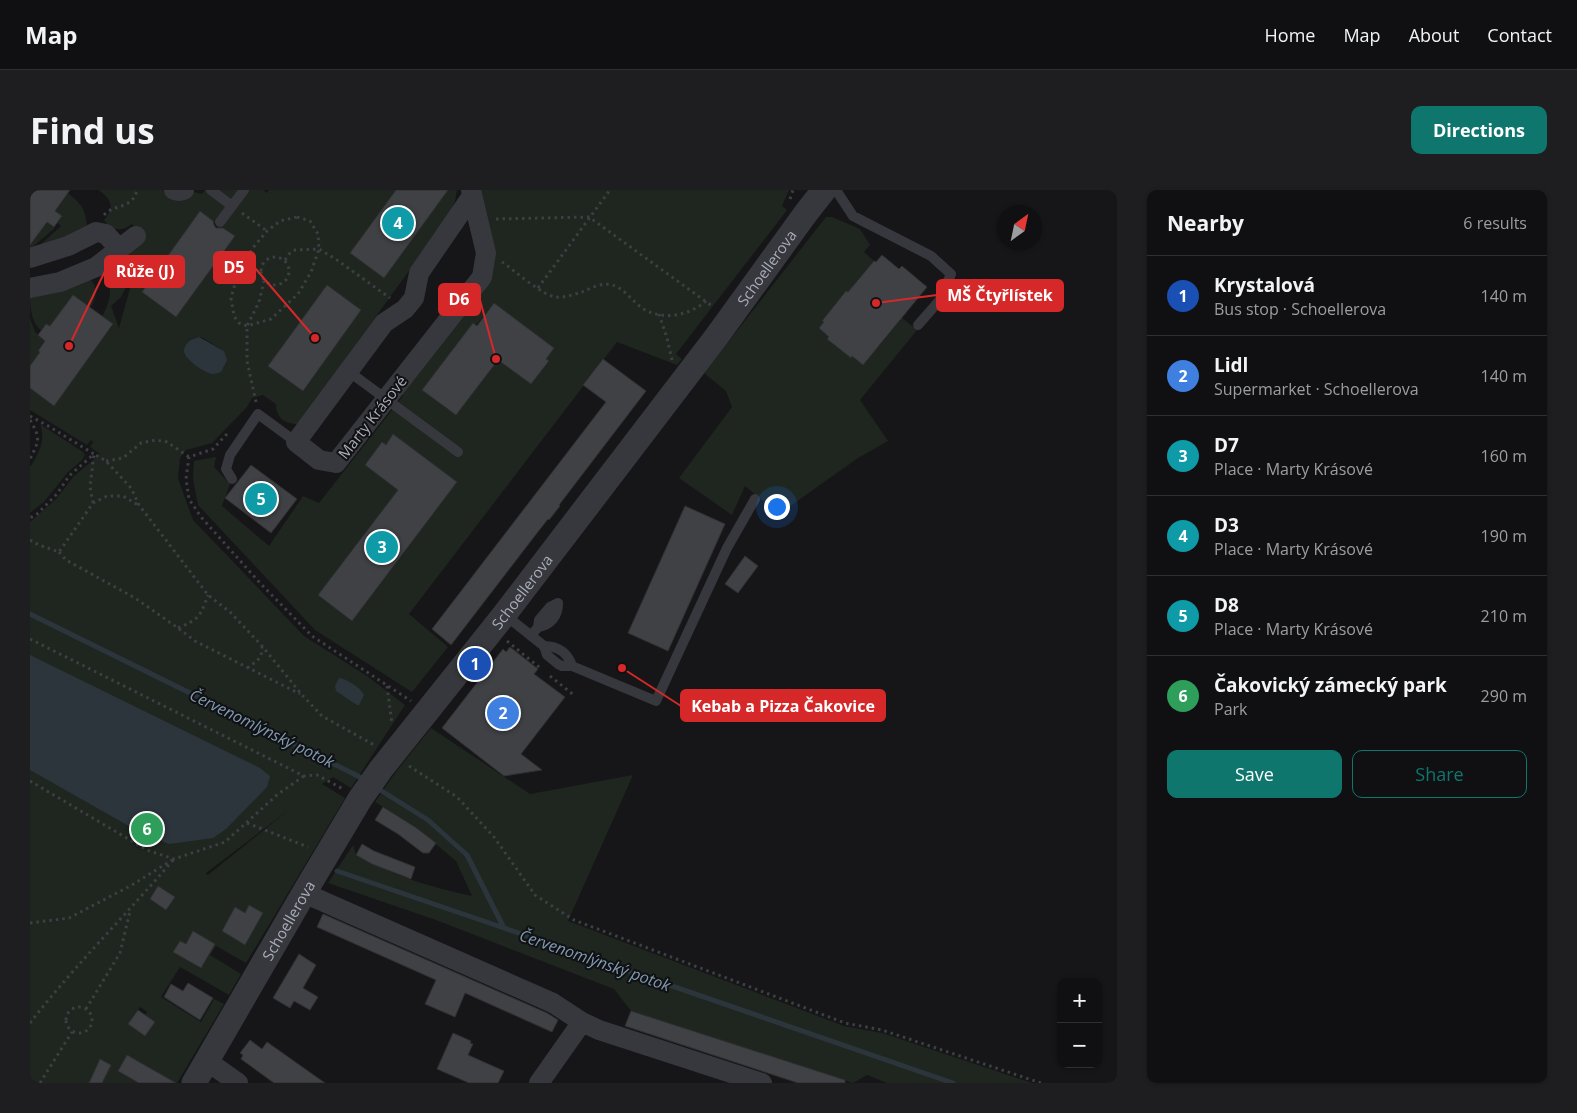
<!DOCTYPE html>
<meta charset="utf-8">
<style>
body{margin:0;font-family:"Open Sans",sans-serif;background:#1e1e20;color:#f1f3f6}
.controls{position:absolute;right:15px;bottom:15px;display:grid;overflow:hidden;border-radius:10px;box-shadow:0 1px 4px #0004}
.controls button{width:45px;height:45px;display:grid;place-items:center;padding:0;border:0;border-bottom:1px solid #303032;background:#101012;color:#f1f3f6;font:25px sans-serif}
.compass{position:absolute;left:967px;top:15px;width:45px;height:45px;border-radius:50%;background:#101012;box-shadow:0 1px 4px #0004;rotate:33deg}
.you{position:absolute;left:746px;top:316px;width:18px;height:18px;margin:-12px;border:4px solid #fff;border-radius:50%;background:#1a73e8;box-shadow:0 0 0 8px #1a73e833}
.badge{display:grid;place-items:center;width:32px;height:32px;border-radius:50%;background:#0f766e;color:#fff;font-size:16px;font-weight:700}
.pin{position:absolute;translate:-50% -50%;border:2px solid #fff;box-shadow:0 1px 5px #0006}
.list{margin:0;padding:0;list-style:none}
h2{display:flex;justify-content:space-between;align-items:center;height:65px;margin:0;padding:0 20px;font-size:21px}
h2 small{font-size:16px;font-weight:400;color:#9c9d9f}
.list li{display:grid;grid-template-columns:32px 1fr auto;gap:15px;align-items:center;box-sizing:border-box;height:80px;padding:0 20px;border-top:1px solid #303032}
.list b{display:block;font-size:19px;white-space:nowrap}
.list p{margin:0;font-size:16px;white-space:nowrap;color:#9c9d9f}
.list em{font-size:16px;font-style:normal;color:#9c9d9f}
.actions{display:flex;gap:10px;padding:15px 20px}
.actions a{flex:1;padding:11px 0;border:1px solid #0f766e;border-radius:10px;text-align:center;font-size:18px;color:#0f766e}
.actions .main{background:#0f766e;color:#fff}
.map{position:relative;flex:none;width:1087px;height:893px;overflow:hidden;border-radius:10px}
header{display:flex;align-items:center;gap:30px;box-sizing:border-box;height:70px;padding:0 25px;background:#101012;border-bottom:1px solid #303032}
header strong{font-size:24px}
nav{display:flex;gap:28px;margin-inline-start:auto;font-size:18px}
.intro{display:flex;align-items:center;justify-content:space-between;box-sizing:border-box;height:120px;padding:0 30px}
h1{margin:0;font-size:35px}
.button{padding:12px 22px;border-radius:10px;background:#0f766e;color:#fff;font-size:18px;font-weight:700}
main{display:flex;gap:30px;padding:0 30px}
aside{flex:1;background:#101012;border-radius:10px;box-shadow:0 1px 4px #0004}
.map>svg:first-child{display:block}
</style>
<header>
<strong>Map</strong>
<nav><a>Home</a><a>Map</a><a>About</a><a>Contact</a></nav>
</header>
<div class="intro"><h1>Find us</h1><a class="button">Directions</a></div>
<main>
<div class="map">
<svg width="1087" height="893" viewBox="0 0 1087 893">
<rect width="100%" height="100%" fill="#161618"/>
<!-- green -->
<path fill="#1e261f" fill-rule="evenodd" d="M69 0H132L141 4 164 2 172 4 175 0H233L237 3 239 0H366L320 63 354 88 413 0H427L425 11 418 27 268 234C255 234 246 228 246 214L233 205 222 208 217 217 182 253 156 260 150 268 148 288 163 330 274 446 337 486 375 515 321 598 303 587 292 594 315 608 216 773 186 756 180 765 211 784 199 805 150 777 131 807 171 832 184 809 194 814 147 893H133L88 881 109 893H72L81 875 70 870 59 893H0V332L27 308 43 287 70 264 60 257 63 252 61 250 57 255 0 220V198L24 215 83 135 72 127C80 111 84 98 75 82L112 45 102 34C92 42 81 41 74 30 85 17 82 10 69 0ZM170 22 205 46 146 127 112 102ZM106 77 89 138 81 116 91 107ZM297 95 331 120 273 201 238 176ZM169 147 173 148 194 161 155 158 159 150ZM260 619 178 685 176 684V683ZM219 715 233 724 215 755 192 741 205 717 215 723ZM163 741 185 754 170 778 143 762 150 751 156 754ZM110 817 117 822 115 825 125 832 115 846 98 834Z
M448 0H759L752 16 757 20 646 164 652 169 647 175 587 152 379 424 418 457 382 502 285 440 168 315 163 289 164 271 186 267 184 277 200 294 192 316 239 356 273 306 289 313 373 206 372 202 454 86ZM464 113 519 172 501 194 468 170 426 225 393 200ZM364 245 427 292 322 431 288 405 368 300 335 275 352 253 356 255Z
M38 3C51 14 55 18 57 35L32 48 8 57 31 36 28 33 32 27 25 21Z
M796 27H802L830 39 840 55 834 62 844 71 818 102 816 101 792 131 794 132 789 138 799 147 797 149 821 168 822 166 847 159 872 128 887 140 830 210 858 251 828 268 749 324 715 296 702 325 649 288 702 217 696 201 674 183Z
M17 32 25 38 0 59V44Z
M59 88C69 98 67 107 60 118L20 137 15 135 11 140C2 134 0 118 0 107Z
M0 128 5 142 15 151 8 160 10 162 0 176Z
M10 234 53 262 55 265 52 270 38 282 14 312 0 323V276H1C9 261 16 251 10 234Z
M401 538 500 604 603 585 538 731 814 836 852 843 1002 893H857L837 885 823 893 601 821 584 799 406 730 298 693 323 655 326 665C360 685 403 698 442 706L426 671 384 636 345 612 365 583Z"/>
<!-- water -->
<path fill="#2c353c" d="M169 147 194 161 197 170 191 182C188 183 185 184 182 184 175 183 154 169 154 161 154 157 157 153 160 150Z
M0 465 230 578 240 586 237 597 196 639 183 648 139 654 113 644 0 580Z
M309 488C317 489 331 498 334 505L329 515H327L306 501 305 496Z"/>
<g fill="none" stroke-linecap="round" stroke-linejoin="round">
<!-- stream -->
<path stroke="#2c353c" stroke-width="5" d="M0 424 324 584 335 590
M347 598 398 630 437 665 474 738 923 893
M307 681 474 738"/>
</g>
<!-- building -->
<path fill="#404145" stroke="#303034" d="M0 0H40L25 21 32 26 24 37 17 32 0 55Z
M366 0H418L354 88 320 63Z
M170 21 183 31 184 35 186 38H193L205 46 146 127 112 102Z
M852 65 869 79 872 76 897 97 833 175 822 166 821 168 797 149 799 147 789 138 794 132 792 131 816 101 818 102 844 71 846 72Z
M297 95 331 120 273 201 238 176Z
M43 105 83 134 24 216 0 198V176L10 162 8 161 15 151 8 145 16 134 20 136Z
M464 113 524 158 516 169 519 171 501 194 468 170 426 225 392 200 443 133 447 136Z
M573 169 616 201 529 315 530 316 519 330 518 329 507 343 421 455 402 439 576 212 553 195Z
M363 244 427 292 322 431 288 405 368 300 335 275 352 252 356 255Z
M221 275 267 309 241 343 195 308Z
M655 316 695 334 638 461 598 443Z
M715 366 728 376 708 403 695 394Z
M480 457 508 479 504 484 535 507 491 564 512 580 474 586 412 538 473 459 476 462Z
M353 617 385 637 406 653 399 663H393L368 644 345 630Z
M332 654 344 661 385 677 381 689 342 674 326 665Z
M128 696 145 707 136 720 120 709Z
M219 715 233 723 215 755 192 741 205 717 215 723Z
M293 724 517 823 528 830 522 842 435 803 425 827 395 814 406 790 287 737Z
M163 741 185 754 171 778 143 762 150 751 156 754Z
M269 764 286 775 273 798 288 807 280 820 264 811 260 818 243 808Z
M158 793 183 808 170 830 134 807 141 794 153 801Z
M108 820 125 832 115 846 98 834Z
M601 821 815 890V893H768L595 836Z
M423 843 441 851 440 853 443 854 438 865 474 881 468 893H439L407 879Z
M220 850 232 859 237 852 295 893H244L211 869 213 865 210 863Z
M97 865 146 893H109L88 881Z
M70 869 81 875 72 893H59Z"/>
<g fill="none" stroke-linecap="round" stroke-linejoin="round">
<!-- path -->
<path stroke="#3d3f44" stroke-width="3" stroke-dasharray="2.5 4" stroke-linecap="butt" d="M760 9 763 0
M212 23 237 41
M74 25C85 13 102 20 107 0
M267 27 280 31 288 44 289 59 281 82 268 104 241 129 217 136 209 133 204 126 201 108 207 87 222 59 237 41 250 31Z
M466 29 559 27 682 116
M231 81a14 14 0 1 1 28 0a14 14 0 1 1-28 0Z
M255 70 259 64 265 60 289 59 307 70 360 108
M472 72C484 80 513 106 526 107 535 108 545 104 552 102 561 98 572 92 582 95 594 98 602 111 612 118 631 131 659 126 676 111
M508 98 580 0
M629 124 637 148 642 170
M226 212 217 171V136L229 112 234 91
M0 226 20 237 64 264 39 286 27 304 7 324 0 328
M0 230C11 248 9 251 0 269
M197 244 183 259 159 267 156 289 159 309 171 327 230 393 282 446 381 511
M76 271 93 268 111 253 126 250 137 252 159 267
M63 313 60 297 64 264 76 271 101 298 109 315 178 405 201 423 232 456 273 506 292 526 346 556
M0 350 9 355 29 362 63 313 77 306H93L108 315
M29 362 36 370 105 408 148 438 165 451 270 504
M148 438C169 429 170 427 178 405
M0 449 274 586 287 585 313 599
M477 451 509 477
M217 478C227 471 232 469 232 457
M520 486 545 506
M357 496 362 534
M379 576 427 607 464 647 505 705 544 730 815 833 852 840 1011 893
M0 591 117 660 144 669 195 652 248 604 274 586
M217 633 278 657
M0 733 39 728 102 695 142 670
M36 830a13 13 0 1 1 26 0a13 13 0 1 1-26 0Z
M56 819 90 763 100 721
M0 833C45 775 97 724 144 669
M10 893 42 842"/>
<!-- service -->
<path stroke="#37383d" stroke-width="10" d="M181 0 202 16
M806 0 823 26 901 66 921 84 909 111 888 135
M190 32 214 0
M318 181 428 262
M202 289 196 279 200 265 228 224 266 252
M475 425 514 456 517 465 528 474 532 476H542L626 511 697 358 725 309
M501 446 508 437 509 430 520 417 528 413C528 426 521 435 508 437
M514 456C528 456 538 463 542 476"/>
<!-- minor -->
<path stroke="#37383d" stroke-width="20" d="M144 0 149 1 154 0
M441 0 456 63 452 87 306 273 289 270 266 252 354 133 375 119 384 108 389 83 442 6
M0 68 38 56 66 42 76 44 89 59
M0 98 30 92 66 77 106 46
M274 703 523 813 552 832 569 840 732 893
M177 871 208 893
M509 893 552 832"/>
<!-- tertiary -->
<path stroke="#37383d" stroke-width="25" id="s1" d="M164 893 274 703 330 609 351 579 474 425 687 146 776 23 794 0"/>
</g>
<g text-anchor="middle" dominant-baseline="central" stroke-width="4" stroke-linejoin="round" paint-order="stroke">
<!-- street labels -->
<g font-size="15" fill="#a8adb8" stroke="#111113">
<text stroke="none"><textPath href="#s1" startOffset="998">Schoellerova</textPath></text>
<text transform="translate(342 227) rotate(-52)">Marty Krásové</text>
<text stroke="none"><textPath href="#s1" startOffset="592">Schoellerova</textPath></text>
<text stroke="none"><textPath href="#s1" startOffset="188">Schoellerova</textPath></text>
</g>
<!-- water labels -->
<g font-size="16" font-style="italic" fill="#7f9bb3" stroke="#111113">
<text transform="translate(232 538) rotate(26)">Červenomlýnský potok</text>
<text transform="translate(565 770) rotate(19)">Červenomlýnský potok</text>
</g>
</g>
<!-- callouts -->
<path fill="none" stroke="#d62828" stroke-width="2" d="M285 148L225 78M39 156L75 81M846 113L907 105M466 169L450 110M592 478L651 516"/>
<g fill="#d62828" stroke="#111113" stroke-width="2">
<circle cx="285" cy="148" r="5"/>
<circle cx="39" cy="156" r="5"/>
<circle cx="846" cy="113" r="5"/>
<circle cx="466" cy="169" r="5"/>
<circle cx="592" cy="478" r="5"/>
</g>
<g fill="#d62828" stroke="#d62828" stroke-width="2">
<rect x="184" y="62" width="41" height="31" rx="5"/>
<rect x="75" y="66" width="79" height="31" rx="5"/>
<rect x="907" y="90" width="126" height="31" rx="5"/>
<rect x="409" y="94" width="41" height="31" rx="5"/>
<rect x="651" y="500" width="204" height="31" rx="5"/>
</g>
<g font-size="16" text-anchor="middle" font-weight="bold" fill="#fff">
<text x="204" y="83">D5</text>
<text x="115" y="87">Růže (J)</text>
<text x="970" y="111">MŠ Čtyřlístek</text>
<text x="429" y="115">D6</text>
<text x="753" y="522">Kebab a Pizza Čakovice</text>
</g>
</svg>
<div class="controls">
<button>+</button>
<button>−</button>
</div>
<svg class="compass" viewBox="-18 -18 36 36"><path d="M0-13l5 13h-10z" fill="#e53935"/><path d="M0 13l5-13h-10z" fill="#9c9d9f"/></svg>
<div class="you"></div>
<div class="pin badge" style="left:445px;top:474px;background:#1a4fb4">1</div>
<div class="pin badge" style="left:473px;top:523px;background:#3f7fe0">2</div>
<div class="pin badge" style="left:352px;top:357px;background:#0f9aa8">3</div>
<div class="pin badge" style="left:368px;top:33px;background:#0f9aa8">4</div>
<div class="pin badge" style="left:231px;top:309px;background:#0f9aa8">5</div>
<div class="pin badge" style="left:117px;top:639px;background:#2e9e5b">6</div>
</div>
<aside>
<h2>Nearby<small>6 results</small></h2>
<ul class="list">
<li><span class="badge" style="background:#1a4fb4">1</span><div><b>Krystalová</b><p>Bus stop · Schoellerova</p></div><em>140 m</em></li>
<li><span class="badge" style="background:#3f7fe0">2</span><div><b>Lidl</b><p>Supermarket · Schoellerova</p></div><em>140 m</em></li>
<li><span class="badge" style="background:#0f9aa8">3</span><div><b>D7</b><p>Place · Marty Krásové</p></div><em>160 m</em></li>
<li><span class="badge" style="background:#0f9aa8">4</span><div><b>D3</b><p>Place · Marty Krásové</p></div><em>190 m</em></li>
<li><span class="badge" style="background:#0f9aa8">5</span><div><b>D8</b><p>Place · Marty Krásové</p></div><em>210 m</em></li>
<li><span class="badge" style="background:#2e9e5b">6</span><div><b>Čakovický zámecký park</b><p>Park</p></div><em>290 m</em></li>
</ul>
<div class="actions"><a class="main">Save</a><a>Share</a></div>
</aside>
</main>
